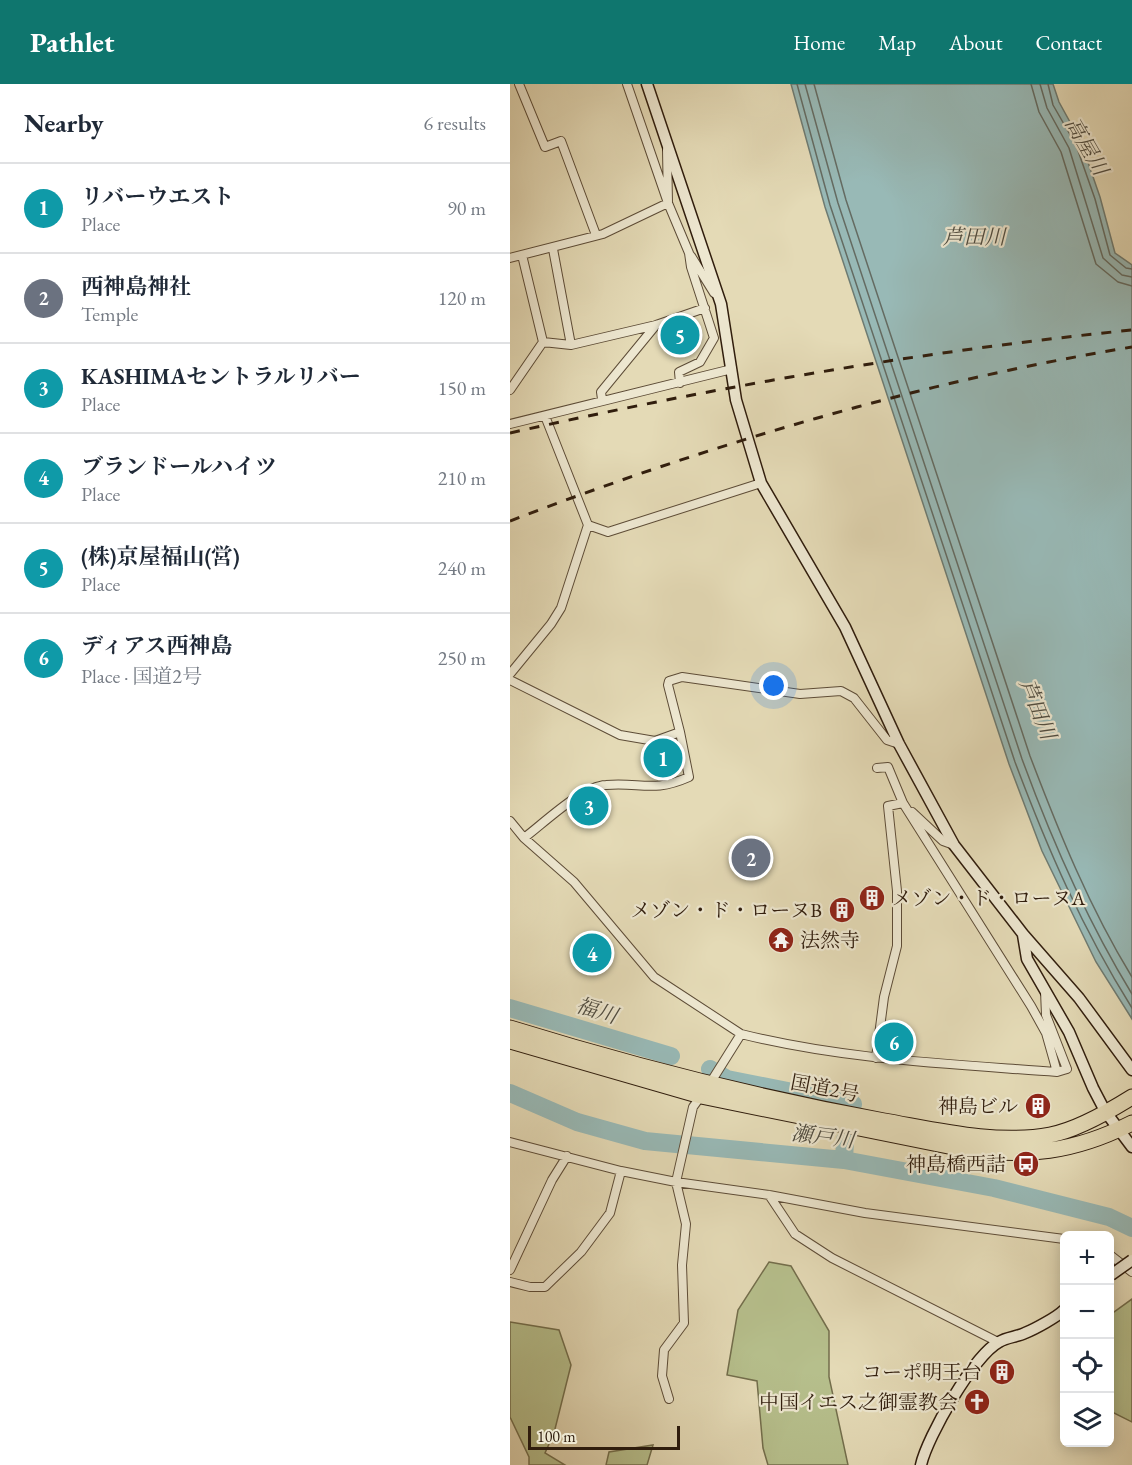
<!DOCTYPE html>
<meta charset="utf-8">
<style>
body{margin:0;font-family:"EB Garamond","Noto Serif JP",serif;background:#f6f6f7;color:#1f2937}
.controls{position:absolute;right:18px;bottom:18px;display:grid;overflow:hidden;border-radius:9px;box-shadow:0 3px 15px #0003}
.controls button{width:54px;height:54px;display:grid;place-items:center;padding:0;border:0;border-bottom:2px solid #e0e1e3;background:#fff;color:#1f2937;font:30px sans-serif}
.scale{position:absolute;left:18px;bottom:15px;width:152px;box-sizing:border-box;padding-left:6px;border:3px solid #301d0d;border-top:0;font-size:16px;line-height:21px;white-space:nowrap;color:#301d0d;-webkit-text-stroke:4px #ede7d0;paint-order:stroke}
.you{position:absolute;left:264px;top:602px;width:21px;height:21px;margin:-15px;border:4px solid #fff;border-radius:50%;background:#1a73e8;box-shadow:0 0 0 9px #1a73e833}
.badge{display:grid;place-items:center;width:39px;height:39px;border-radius:50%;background:#0f766e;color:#fff;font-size:20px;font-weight:700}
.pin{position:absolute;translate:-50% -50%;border:3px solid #fff;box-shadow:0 2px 6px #0006}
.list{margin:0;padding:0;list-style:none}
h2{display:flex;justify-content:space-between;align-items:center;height:78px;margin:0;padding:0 24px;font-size:26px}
h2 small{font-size:20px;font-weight:400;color:#747a83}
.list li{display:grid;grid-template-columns:39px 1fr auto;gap:18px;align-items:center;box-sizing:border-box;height:90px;padding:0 24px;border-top:2px solid #e0e1e3}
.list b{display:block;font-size:22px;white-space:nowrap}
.list p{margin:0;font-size:20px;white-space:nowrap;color:#747a83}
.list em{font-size:20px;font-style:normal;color:#747a83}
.icon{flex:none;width:33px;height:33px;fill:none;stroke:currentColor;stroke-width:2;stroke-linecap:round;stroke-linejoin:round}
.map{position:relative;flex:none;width:622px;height:1381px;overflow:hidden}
header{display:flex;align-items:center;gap:36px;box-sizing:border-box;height:84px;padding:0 30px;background:#0f766e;color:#fff}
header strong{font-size:28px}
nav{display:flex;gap:33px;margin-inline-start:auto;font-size:21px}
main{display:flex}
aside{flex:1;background:#fff}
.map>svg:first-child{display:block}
</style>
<header>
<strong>Pathlet</strong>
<nav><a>Home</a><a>Map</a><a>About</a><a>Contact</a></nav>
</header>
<main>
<aside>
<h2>Nearby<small>6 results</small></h2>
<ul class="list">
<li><span class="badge" style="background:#0f9aa8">1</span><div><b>リバーウエスト</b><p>Place</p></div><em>90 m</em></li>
<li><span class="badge" style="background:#6b7280">2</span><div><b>西神島神社</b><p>Temple</p></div><em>120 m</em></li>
<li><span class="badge" style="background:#0f9aa8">3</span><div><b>KASHIMAセントラルリバー</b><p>Place</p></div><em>150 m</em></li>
<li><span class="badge" style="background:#0f9aa8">4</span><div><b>ブランドールハイツ</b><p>Place</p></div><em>210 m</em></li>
<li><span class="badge" style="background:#0f9aa8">5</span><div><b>(株)京屋福山(営)</b><p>Place</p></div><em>240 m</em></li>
<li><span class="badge" style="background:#0f9aa8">6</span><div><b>ディアス西神島</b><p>Place · 国道2号</p></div><em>250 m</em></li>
</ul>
</aside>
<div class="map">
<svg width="622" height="1381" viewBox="0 0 622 1381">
<rect width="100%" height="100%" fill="#e4dab6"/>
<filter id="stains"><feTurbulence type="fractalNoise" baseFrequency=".00333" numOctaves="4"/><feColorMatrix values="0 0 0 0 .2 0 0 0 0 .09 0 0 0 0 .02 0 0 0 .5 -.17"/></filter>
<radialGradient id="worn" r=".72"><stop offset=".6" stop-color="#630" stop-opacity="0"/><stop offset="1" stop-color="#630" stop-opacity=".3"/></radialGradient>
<!-- green -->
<path fill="#b6bf8c" stroke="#736e4c" stroke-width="1.5" d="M259 1178 281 1182 319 1247V1293L338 1381H258L253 1364 247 1297 217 1291 228 1226Z
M622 1215V1338L600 1327V1231Z
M0 1238 49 1246 61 1281 44 1349 35 1369 55 1381H19V1373L0 1333Z
M143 1361 137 1381H96L99 1368Z"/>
<!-- water -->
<path fill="#98b9b6" stroke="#6e7b72" stroke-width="1.5" d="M281 0H543L549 18 571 58 590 113 605 169 622 181V935L586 878 532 767 499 680 315 123Z"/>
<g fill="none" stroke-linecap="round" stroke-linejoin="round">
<!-- shore -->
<path stroke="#646b62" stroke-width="1.5" d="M287 0 320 121 505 678C538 766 572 844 622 924
M295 0 328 119 512 675C542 757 576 835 622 910
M304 0 336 116 520 672C549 748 579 823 622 893
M521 0 529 28 551 68 586 180 608 198 622 202
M530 0 537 24 559 64 593 174 612 191 622 193
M538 0 543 21 566 61 585 115 600 171 616 184 622 185"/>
<!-- river -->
<path stroke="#98b9b6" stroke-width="18" d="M0 924 161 972
M200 985 217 995 343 1020 342 1024
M0 1009 67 1038 135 1057 334 1076 484 1104 599 1133 622 1144
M334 1076 335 1056"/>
<!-- street casing -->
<g stroke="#5d4c37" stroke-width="10">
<path id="street" d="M9 0 35 63 51 57 86 151
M117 0 158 119 179 169 181 183 204 254 190 278 169 288 170 299
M43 165 61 261
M181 172 204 209
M0 174 93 150 158 119 157 66
M33 258 61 261 146 241 195 224
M0 306 33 258 12 171
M92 315 91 308 146 241
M35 332 78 441 98 448 251 399
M0 340 222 285
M0 590 41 540 51 524 78 441
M0 596 110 651 145 657 170 648 158 601 159 597 172 593 290 610 331 607 344 614 377 656 389 660
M402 728 433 757 444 761
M0 737 14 754 64 798 144 893 231 950
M14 754C34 739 72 702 96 701 131 698 143 709 179 693L170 648
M535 907 536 931 557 985 547 988
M366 974 374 913 387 862V807L378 722 393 719
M199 1001 231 950C335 976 442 980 547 988L536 949 521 922 393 719 378 683 367 684
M0 1058 111 1087 166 1098 259 1111 355 1129 554 1155
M259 1111 285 1150 322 1174 488 1258
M600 1171 622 1188
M0 1186 42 1096 57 1072
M0 1198 20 1203H35L71 1168 100 1129 111 1087
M159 1315 152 1292 154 1266 174 1239 172 1181 176 1140 166 1098 183 1023 191 1012"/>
</g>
<!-- secondary casing -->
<g stroke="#301d0d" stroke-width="13">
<path id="secondary" d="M137 0 211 220 226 316 251 399 335 543 389 660 444 761 513 850 569 914 622 986
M513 851 517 875 559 948 583 1004 595 1027 622 1063
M411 1381C417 1353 464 1271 489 1258 497 1253 507 1253 515 1249 525 1245 547 1233 554 1226"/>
</g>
<!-- highway casing -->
<g stroke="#301d0d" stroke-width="17">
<path id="highway" d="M0 944C126 983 244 1013 374 1037 426 1046 486 1061 540 1051 567 1046 598 1028 622 1013
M0 957 191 1012 453 1065C517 1073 563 1069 622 1039"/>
</g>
<!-- street -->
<use href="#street" stroke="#ede7d0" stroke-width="8"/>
<!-- secondary -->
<use href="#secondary" stroke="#ede7d0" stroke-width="10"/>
<!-- highway -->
<use href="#highway" stroke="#e4dab6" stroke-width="15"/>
<!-- rail -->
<path stroke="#301d0d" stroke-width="3" stroke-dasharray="10 10" stroke-linecap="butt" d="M0 349C205 303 413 267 622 246
M0 437C201 360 409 298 622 263"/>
<!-- secondary-bridge casing -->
<g stroke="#301d0d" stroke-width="13" stroke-linecap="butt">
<path id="secondary-bridge" d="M601 1191 622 1176"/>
</g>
<!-- secondary-bridge -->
<use href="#secondary-bridge" stroke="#ede7d0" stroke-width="10"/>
</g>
<!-- icons -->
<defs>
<g id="building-disc" transform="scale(1.35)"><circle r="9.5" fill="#8f2418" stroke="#ede7d0"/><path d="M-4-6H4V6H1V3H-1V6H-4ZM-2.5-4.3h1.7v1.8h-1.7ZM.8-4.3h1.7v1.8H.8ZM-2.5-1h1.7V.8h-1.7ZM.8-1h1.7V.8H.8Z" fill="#fff"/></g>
<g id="temple-disc" transform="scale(1.35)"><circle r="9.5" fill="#8f2418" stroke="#ede7d0"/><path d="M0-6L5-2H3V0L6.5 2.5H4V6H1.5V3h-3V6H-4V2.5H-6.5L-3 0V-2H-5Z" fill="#fff"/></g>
<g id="bus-disc" transform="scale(1.35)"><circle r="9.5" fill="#8f2418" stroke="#ede7d0"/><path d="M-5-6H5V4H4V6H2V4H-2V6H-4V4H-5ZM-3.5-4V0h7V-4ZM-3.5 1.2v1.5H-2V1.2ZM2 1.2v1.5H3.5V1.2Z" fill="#fff"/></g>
<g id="church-disc" transform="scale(1.35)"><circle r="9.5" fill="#8f2418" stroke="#ede7d0"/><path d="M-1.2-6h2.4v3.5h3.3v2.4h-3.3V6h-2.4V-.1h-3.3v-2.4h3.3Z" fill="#fff"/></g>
</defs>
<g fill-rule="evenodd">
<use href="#building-disc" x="362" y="814"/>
<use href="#building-disc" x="332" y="826"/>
<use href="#temple-disc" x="271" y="856"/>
<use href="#building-disc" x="528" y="1022"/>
<use href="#bus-disc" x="516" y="1080"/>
<use href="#building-disc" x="492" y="1288"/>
<use href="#church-disc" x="467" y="1318"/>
</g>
<g text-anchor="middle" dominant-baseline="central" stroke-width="4.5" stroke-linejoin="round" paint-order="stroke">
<!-- poi labels -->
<g font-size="20" fill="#301d0d" stroke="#ede7d0" text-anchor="end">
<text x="382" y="814" text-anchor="start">メゾン・ド・ローヌA</text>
<text x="312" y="826">メゾン・ド・ローヌB</text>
<text x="290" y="856" text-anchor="start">法然寺</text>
<text x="508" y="1022">神島ビル</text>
<text x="496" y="1080">神島橋西詰</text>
<text x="472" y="1288">コーポ明王台</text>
<text x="448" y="1318">中国イエス之御霊教会</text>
</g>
<!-- street labels -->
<g font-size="20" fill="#301d0d" stroke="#ede7d0">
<text transform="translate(315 1004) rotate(11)">国道2号</text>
</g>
<!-- water labels -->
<g font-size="21" font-style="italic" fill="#4f4c40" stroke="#ede7d0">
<text transform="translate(577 62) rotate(60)">高屋川</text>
<text x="464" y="152">芦田川</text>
<text transform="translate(528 625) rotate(68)">芦田川</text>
<text transform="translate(87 926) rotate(17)">福川</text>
<text transform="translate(313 1052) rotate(7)">瀬戸川</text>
</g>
</g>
<rect width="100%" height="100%" filter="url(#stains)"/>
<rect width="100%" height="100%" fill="url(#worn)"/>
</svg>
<div class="controls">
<button>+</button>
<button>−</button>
<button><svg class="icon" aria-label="locate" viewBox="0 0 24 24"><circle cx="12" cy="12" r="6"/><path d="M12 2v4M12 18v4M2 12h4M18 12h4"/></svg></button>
<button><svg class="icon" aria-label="layers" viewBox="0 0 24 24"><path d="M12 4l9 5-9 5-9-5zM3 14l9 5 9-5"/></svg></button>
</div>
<div class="scale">100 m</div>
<div class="you"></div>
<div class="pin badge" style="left:153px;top:674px;background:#0f9aa8">1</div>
<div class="pin badge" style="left:241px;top:774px;background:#6b7280">2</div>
<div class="pin badge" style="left:79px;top:722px;background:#0f9aa8">3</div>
<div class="pin badge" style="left:82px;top:869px;background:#0f9aa8">4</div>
<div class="pin badge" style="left:170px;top:251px;background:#0f9aa8">5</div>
<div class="pin badge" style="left:384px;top:958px;background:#0f9aa8">6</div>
</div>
</main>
